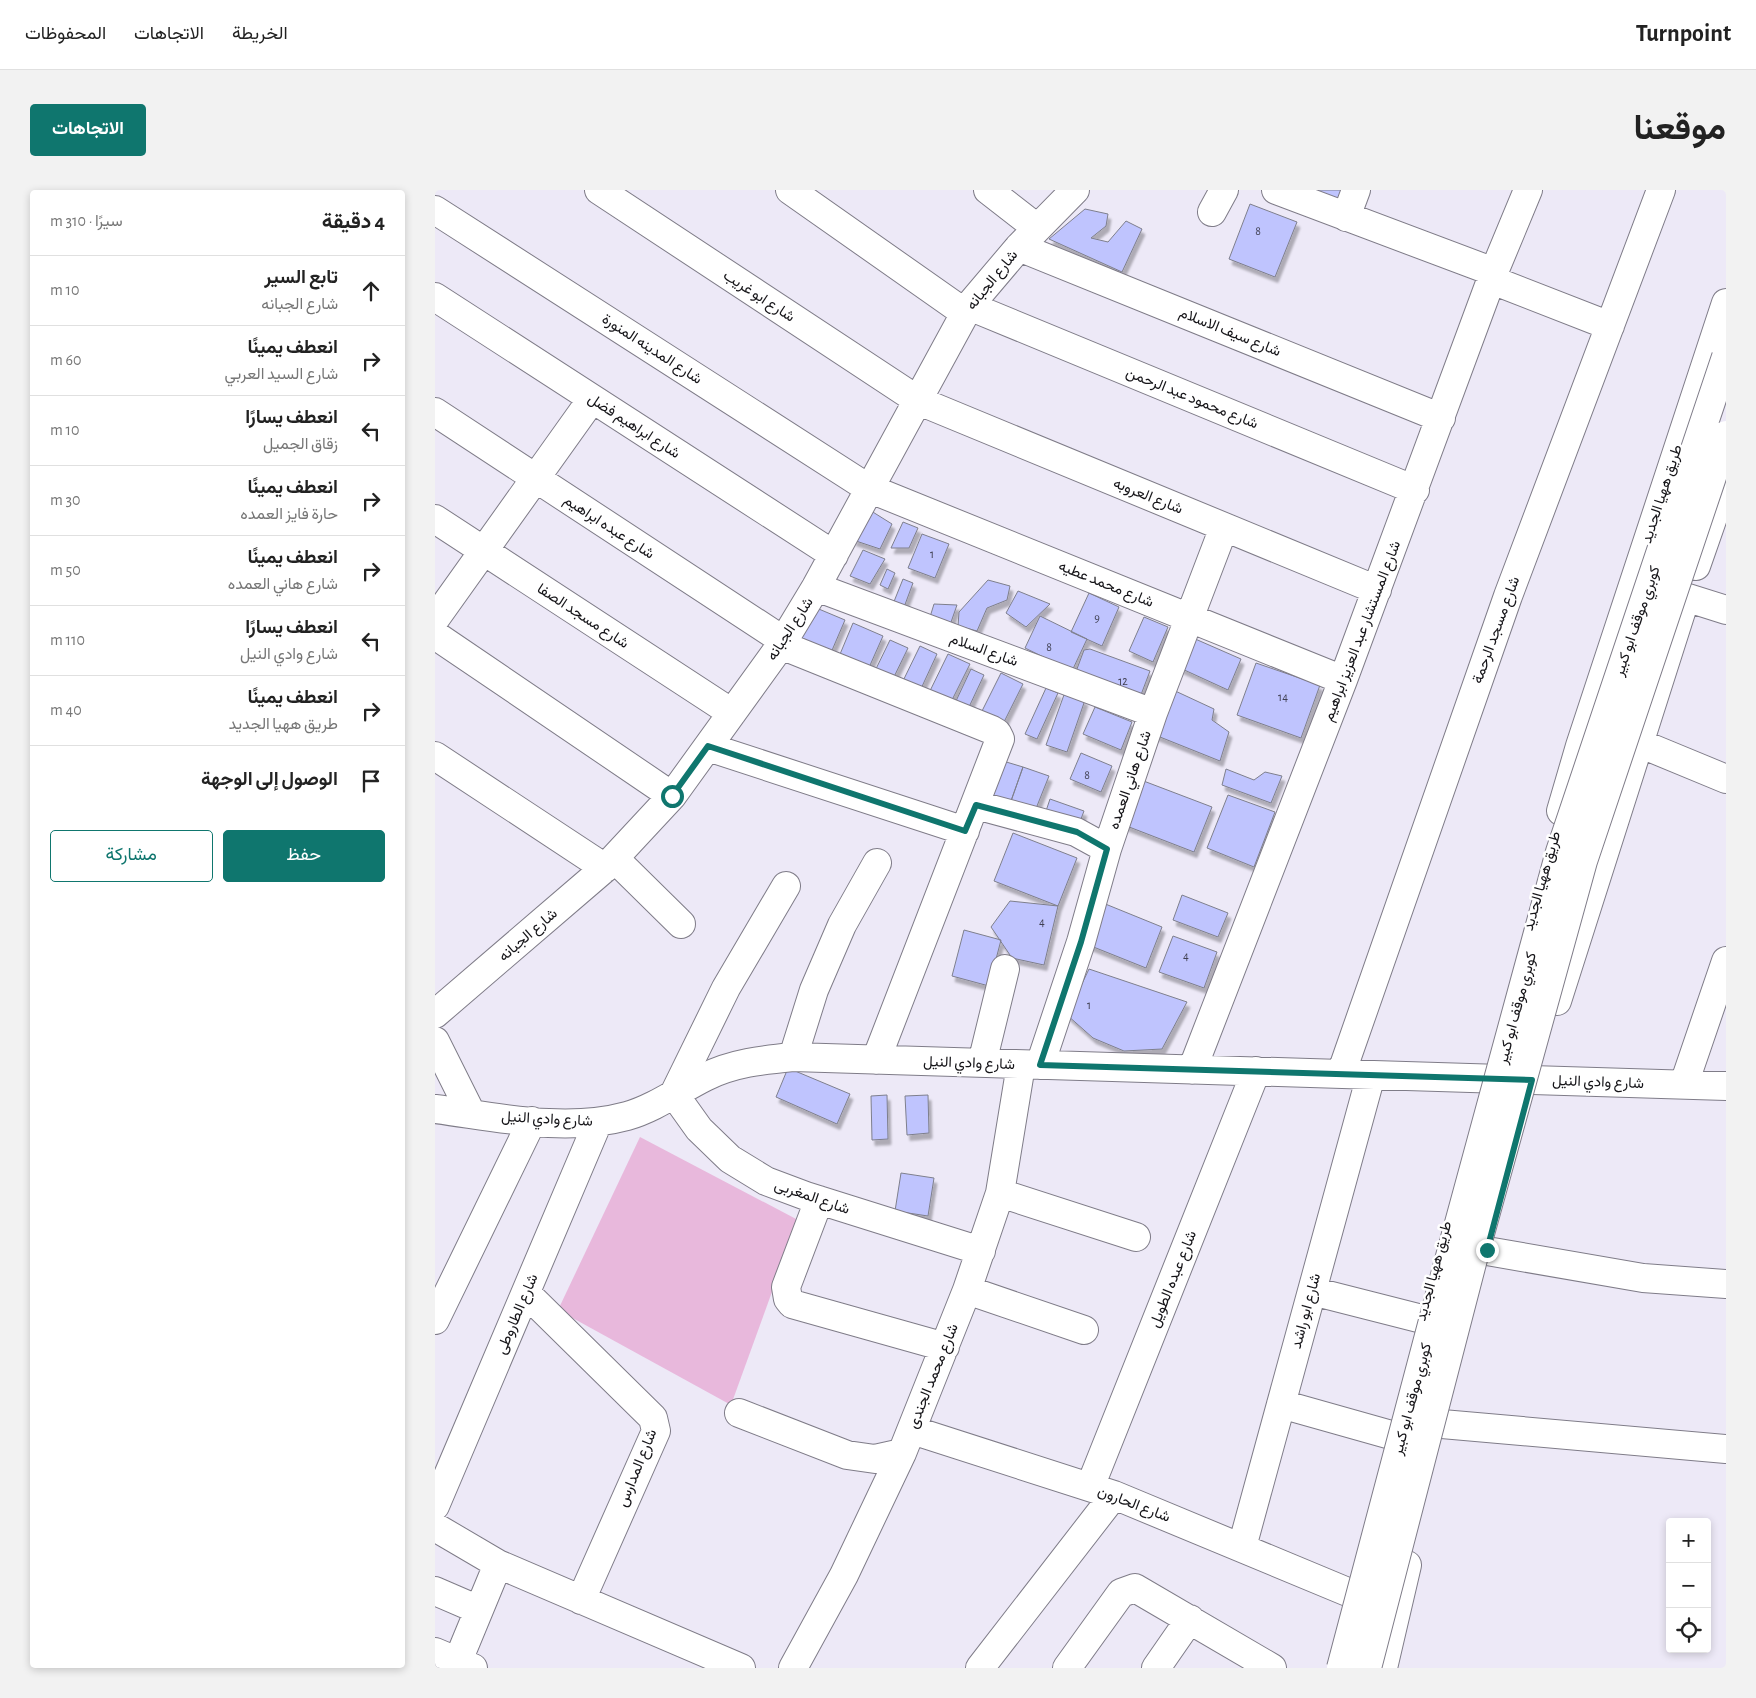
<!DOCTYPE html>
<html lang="ar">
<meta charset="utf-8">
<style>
body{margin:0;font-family:"Alegreya Sans",Vazirmatn,sans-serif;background:#f2f2f2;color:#222;direction:rtl}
.controls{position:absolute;right:15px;bottom:15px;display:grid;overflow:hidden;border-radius:5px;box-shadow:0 2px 8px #0003}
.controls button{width:45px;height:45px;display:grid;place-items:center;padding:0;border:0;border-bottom:1px solid #e0e0e0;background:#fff;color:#222;font:25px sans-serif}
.stop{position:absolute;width:15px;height:15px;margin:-11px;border:4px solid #0f766e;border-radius:50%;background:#fff}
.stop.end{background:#0f766e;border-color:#fff;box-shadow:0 1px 5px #0008}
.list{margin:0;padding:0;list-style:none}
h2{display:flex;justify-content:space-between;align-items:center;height:65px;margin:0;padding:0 20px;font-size:21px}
h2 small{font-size:16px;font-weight:400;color:#767676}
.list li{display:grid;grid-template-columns:32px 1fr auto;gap:15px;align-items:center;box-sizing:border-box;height:70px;padding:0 20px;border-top:1px solid #e0e0e0}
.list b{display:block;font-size:19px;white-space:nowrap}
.list p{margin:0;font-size:16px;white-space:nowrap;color:#767676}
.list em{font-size:16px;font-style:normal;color:#767676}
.actions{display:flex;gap:10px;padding:15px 20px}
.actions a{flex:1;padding:11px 0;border:1px solid #0f766e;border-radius:5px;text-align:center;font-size:18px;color:#0f766e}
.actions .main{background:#0f766e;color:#fff}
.icon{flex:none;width:28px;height:28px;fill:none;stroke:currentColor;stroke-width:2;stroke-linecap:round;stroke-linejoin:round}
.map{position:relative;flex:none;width:1291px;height:1478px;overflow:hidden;direction:ltr;border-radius:5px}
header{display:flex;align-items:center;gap:30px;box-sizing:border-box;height:70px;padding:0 25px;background:#fff;border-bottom:1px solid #e0e0e0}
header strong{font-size:24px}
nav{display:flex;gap:28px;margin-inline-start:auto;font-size:18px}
.intro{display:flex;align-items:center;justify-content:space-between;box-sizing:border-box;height:120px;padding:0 30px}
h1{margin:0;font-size:35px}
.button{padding:12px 22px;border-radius:5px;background:#0f766e;color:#fff;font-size:18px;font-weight:700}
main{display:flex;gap:30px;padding:0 30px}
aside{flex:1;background:#fff;border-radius:5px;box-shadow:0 2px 8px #0003}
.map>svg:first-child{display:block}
</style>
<header>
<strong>Turnpoint</strong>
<nav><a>الخريطة</a><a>الاتجاهات</a><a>المحفوظات</a></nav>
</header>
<div class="intro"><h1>موقعنا</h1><a class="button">الاتجاهات</a></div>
<main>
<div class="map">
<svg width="1291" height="1478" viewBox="0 0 1291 1478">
<defs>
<filter id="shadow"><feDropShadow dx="3" dy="5.5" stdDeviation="1" flood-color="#0004"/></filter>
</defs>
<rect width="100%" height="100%" fill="#ede9f7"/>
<!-- green -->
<path fill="#e8b8dc" d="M205 947 363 1030 296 1215 123 1120Z"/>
<!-- building -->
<path fill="#bfc4fe" stroke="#7e7f8c" filter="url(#shadow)" d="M850 0H912L903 21Z
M815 14 862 32 840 87 794 69Z
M650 19 673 24 671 36 656 48 673 52 691 31 707 39 687 82 614 49Z
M433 319 457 334 445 359 418 350Z
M468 332 483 338 474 358H456Z
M487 344 514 354 500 388 473 378Z
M428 360 450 369 435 394 415 386Z
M452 379 460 383 453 399 445 395Z
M468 389 478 393 465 428 456 419Z
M553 390 575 396 572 410 552 418 542 441 523 436 524 422Z
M583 401 615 414 591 437 571 423Z
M654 403 684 417 667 456 636 442Z
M499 414 522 415 515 435 495 427Z
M379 417 410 430 395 465 365 453Z
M605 426 652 449 637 481 590 458Z
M709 427 733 437 718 472 694 461Z
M418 433 448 446 432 482 403 469Z
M758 448 806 469 793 500 745 478Z
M455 450 473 458 456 493 438 485Z
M485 456 502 464 484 503 466 495Z
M655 459 715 481 704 510 639 487 649 460Z
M513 464 535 474 513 518 492 507Z
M821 473 885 495 866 548 802 525Z
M536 479 549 485 534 517 521 511Z
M566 483 588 494 568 534 546 523Z
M611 498 623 503 602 549 590 544Z
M736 499 779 519 777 530 794 542 785 571 720 545Z
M630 502 650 510 632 562 611 555Z
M660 517 697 532 686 560 648 544Z
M646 563 677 576 666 602 635 589Z
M568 571 588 577 576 611 556 605Z
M588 577 614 586 600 621 576 611Z
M791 579 819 590 830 582 847 586 836 613 787 595Z
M706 590 777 617 759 662 689 635Z
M793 605 840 622 819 677 772 658Z
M615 609 649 621 641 642 608 630Z
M578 643 642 668 623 716 559 691Z
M747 705 793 723 783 747 738 730Z
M575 711 623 716 609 775 577 768 556 737Z
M663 711 727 737 711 778 646 752Z
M529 740 566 750 554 796 517 786Z
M738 746 782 762 769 798 724 782Z
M654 779 752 812 727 859 689 861 658 848 632 825Z
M353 878 415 904 402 934 341 907Z
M452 905 453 949 437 950 436 906Z
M493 905 494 943 472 945 470 906Z
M466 983 499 988 493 1026 460 1021Z"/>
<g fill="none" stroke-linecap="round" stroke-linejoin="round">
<!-- minor casing -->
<g stroke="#7f7c88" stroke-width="30">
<path id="minor" d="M164 0 484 211 942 400
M355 0 530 123
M553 0 602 38
M841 0 1059 82
M0 20 433 298 908 490
M777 22 789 0
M911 27 921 0
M584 57 1006 228
M1057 90 1175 136
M0 107 399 365
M534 116 980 300
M0 222 349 451
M0 329 297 523
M1261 376 1291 290
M381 397 718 523
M1250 407 1291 420
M0 429 157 209
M0 445 237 606
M346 455 557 540 562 543 565 549 441 870
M1204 553 1291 589
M273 557 530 641
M0 566 170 678
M541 615 641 642 672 659
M1126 621 1145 556 1291 113
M180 669 246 734
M351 696 291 798 239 904 264 939 295 969 331 991 371 1006 546 1061
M1122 811 1247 419
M0 824 170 678 237 606 346 455 381 397 534 116 584 57 640 0
M0 851 36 923
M358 867 379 800 407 735 442 673
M547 873 570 779
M605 875 646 752 672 659 718 523 789 337
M757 880 908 490 1059 82 1093 0
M906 884 1073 406 1226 0
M1249 894 1291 771
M0 919C62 927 130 943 192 926 220 918 244 900 270 887 298 873 327 870 358 867L1291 896
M565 1003 701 1047
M384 1010 351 1097 353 1109 357 1114 510 1157
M1052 1061 1208 1088 1291 1094
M532 1100 649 1140
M877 1101 987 1129
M91 1103 218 1228 221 1241 146 1410
M0 1130 97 931
M846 1214 956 1245
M304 1223 412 1265 440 1269 467 1263
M1007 1234 1291 1259
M477 1240 679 1305 915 1403
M655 1297 821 881
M0 1316 163 932
M0 1337 63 1374 306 1478
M807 1357 936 885
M0 1401 44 1420
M0 1462 38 1478
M20 1478 63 1374
M358 1478 409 1385 467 1263 532 1100 565 1003 586 875
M545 1478 679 1305
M632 1478 686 1403 700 1398 837 1478
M721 1478 755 1429
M948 1478 972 1375"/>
</g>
<!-- minor -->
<use href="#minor" stroke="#fff" stroke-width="28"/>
<!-- major-bridge casing -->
<g stroke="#7f7c88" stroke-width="30" stroke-linecap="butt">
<path id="major-bridge" d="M906 1478 1017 1059 1125 662 1291 167
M932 1478 1038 1069 1148 671 1291 245"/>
</g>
<!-- major-bridge -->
<use href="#major-bridge" stroke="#fff" stroke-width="28"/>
</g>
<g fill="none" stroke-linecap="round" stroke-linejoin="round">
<!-- route -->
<path stroke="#0f766e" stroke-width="6" d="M237 606 273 556 530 641 541 615 642 642 672 659 646 752 605 875 1097 890 1052 1060"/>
</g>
<g text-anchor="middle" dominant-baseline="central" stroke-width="5" stroke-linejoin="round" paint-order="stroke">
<!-- number labels -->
<g font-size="12" fill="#404052">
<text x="823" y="41">8</text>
<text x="497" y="364">1</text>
<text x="662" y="428">9</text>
<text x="614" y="457">8</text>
<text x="688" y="491">12</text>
<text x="848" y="507">14</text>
<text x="652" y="585">8</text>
<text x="607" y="732">4</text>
<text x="751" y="766">4</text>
<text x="654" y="815">1</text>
</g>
<!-- street labels -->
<g font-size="15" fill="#151418" stroke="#fff">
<text transform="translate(557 90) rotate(-51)">شارع الجبانه</text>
<text transform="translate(324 106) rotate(33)">شارع ابو غريب</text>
<text transform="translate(795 142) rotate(22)">شارع سيف الاسلام</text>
<text transform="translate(217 159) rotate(33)">شارع المدينه المنورة</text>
<text transform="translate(757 208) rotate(22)">شارع محمود عبد الرحمن</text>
<text transform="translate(199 236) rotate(33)">شارع ابراهيم فضل</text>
<text transform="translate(1227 304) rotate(-72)">طريق ههيا الجديد</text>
<text transform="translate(713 306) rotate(22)">شارع العروبه</text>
<text transform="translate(174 337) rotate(33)">شارع عبده ابراهيم</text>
<text transform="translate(671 394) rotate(22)">شارع محمد عطيه</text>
<text transform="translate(148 426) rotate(33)">شارع مسجد الصفا</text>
<text transform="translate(1202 431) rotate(-71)">كوبري موقف ابو كبير</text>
<text transform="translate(355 439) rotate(-57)">شارع الجبانه</text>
<text transform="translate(1061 440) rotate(-70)">شارع مسجد الرحمة</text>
<text transform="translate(927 441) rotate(-69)">شارع المستشار عبد العزيز ابراهيم</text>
<text transform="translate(549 460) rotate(20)">شارع السلام</text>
<text transform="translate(695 590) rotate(-71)">شارع هاني العمده</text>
<text transform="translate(1107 691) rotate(-74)">طريق ههيا الجديد</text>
<text transform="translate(93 745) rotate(-41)">شارع الجبانه</text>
<text transform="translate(1082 818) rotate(-75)">كوبري موقف ابو كبير</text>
<text transform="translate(534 873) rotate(2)">شارع وادي النيل</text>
<text transform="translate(1163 892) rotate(2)">شارع وادي النيل</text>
<text transform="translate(112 929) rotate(3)">شارع وادي النيل</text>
<text transform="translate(377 1007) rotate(19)">شارع المغربى</text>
<text transform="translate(999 1081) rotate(-75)">طريق ههيا الجديد</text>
<text transform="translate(738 1089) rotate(-68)">شارع عبده الطويل</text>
<text transform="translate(871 1121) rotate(-75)">شارع ابو راشد</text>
<text transform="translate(82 1124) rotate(-67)">شارع الطاروطى</text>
<text transform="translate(498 1186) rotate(-68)">شارع محمد الجندى</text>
<text transform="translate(977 1209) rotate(-75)">كوبري موقف ابو كبير</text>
<text transform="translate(202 1278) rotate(-68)">شارع المدارس</text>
<text transform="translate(699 1314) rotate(21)">شارع الحارون</text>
</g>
</g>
</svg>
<div class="controls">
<button>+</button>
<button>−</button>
<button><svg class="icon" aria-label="locate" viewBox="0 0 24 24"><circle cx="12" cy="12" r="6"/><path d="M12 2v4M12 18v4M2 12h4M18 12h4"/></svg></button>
</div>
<div class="stop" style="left:237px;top:606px"></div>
<div class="stop end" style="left:1052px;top:1060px"></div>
</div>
<aside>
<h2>4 دقيقة<small>سيرًا · 310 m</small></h2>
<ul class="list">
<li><svg class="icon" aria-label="ahead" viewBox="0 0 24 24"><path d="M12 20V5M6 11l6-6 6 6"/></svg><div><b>تابع السير</b><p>شارع الجبانه</p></div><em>10 m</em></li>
<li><svg class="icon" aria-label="right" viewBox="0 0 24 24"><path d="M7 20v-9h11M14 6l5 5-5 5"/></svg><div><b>انعطف يمينًا</b><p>شارع السيد العربي</p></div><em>60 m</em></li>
<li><svg class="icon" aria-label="left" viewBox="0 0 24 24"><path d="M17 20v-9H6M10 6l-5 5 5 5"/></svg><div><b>انعطف يسارًا</b><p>زقاق الجميل</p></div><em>10 m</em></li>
<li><svg class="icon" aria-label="right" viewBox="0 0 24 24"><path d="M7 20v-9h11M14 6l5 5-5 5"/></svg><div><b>انعطف يمينًا</b><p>حارة فايز العمده</p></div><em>30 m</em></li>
<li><svg class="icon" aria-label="right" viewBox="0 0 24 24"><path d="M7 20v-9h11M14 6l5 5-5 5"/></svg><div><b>انعطف يمينًا</b><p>شارع هاني العمده</p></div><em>50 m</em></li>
<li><svg class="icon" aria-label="left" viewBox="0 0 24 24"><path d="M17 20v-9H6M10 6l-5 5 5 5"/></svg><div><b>انعطف يسارًا</b><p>شارع وادي النيل</p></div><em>110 m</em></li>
<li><svg class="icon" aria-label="right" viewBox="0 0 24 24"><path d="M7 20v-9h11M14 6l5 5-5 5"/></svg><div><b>انعطف يمينًا</b><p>طريق ههيا الجديد</p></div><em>40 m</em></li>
<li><svg class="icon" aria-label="arrive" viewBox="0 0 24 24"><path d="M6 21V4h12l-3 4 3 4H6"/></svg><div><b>الوصول إلى الوجهة</b></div></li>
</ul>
<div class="actions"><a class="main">حفظ</a><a>مشاركة</a></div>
</aside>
</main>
